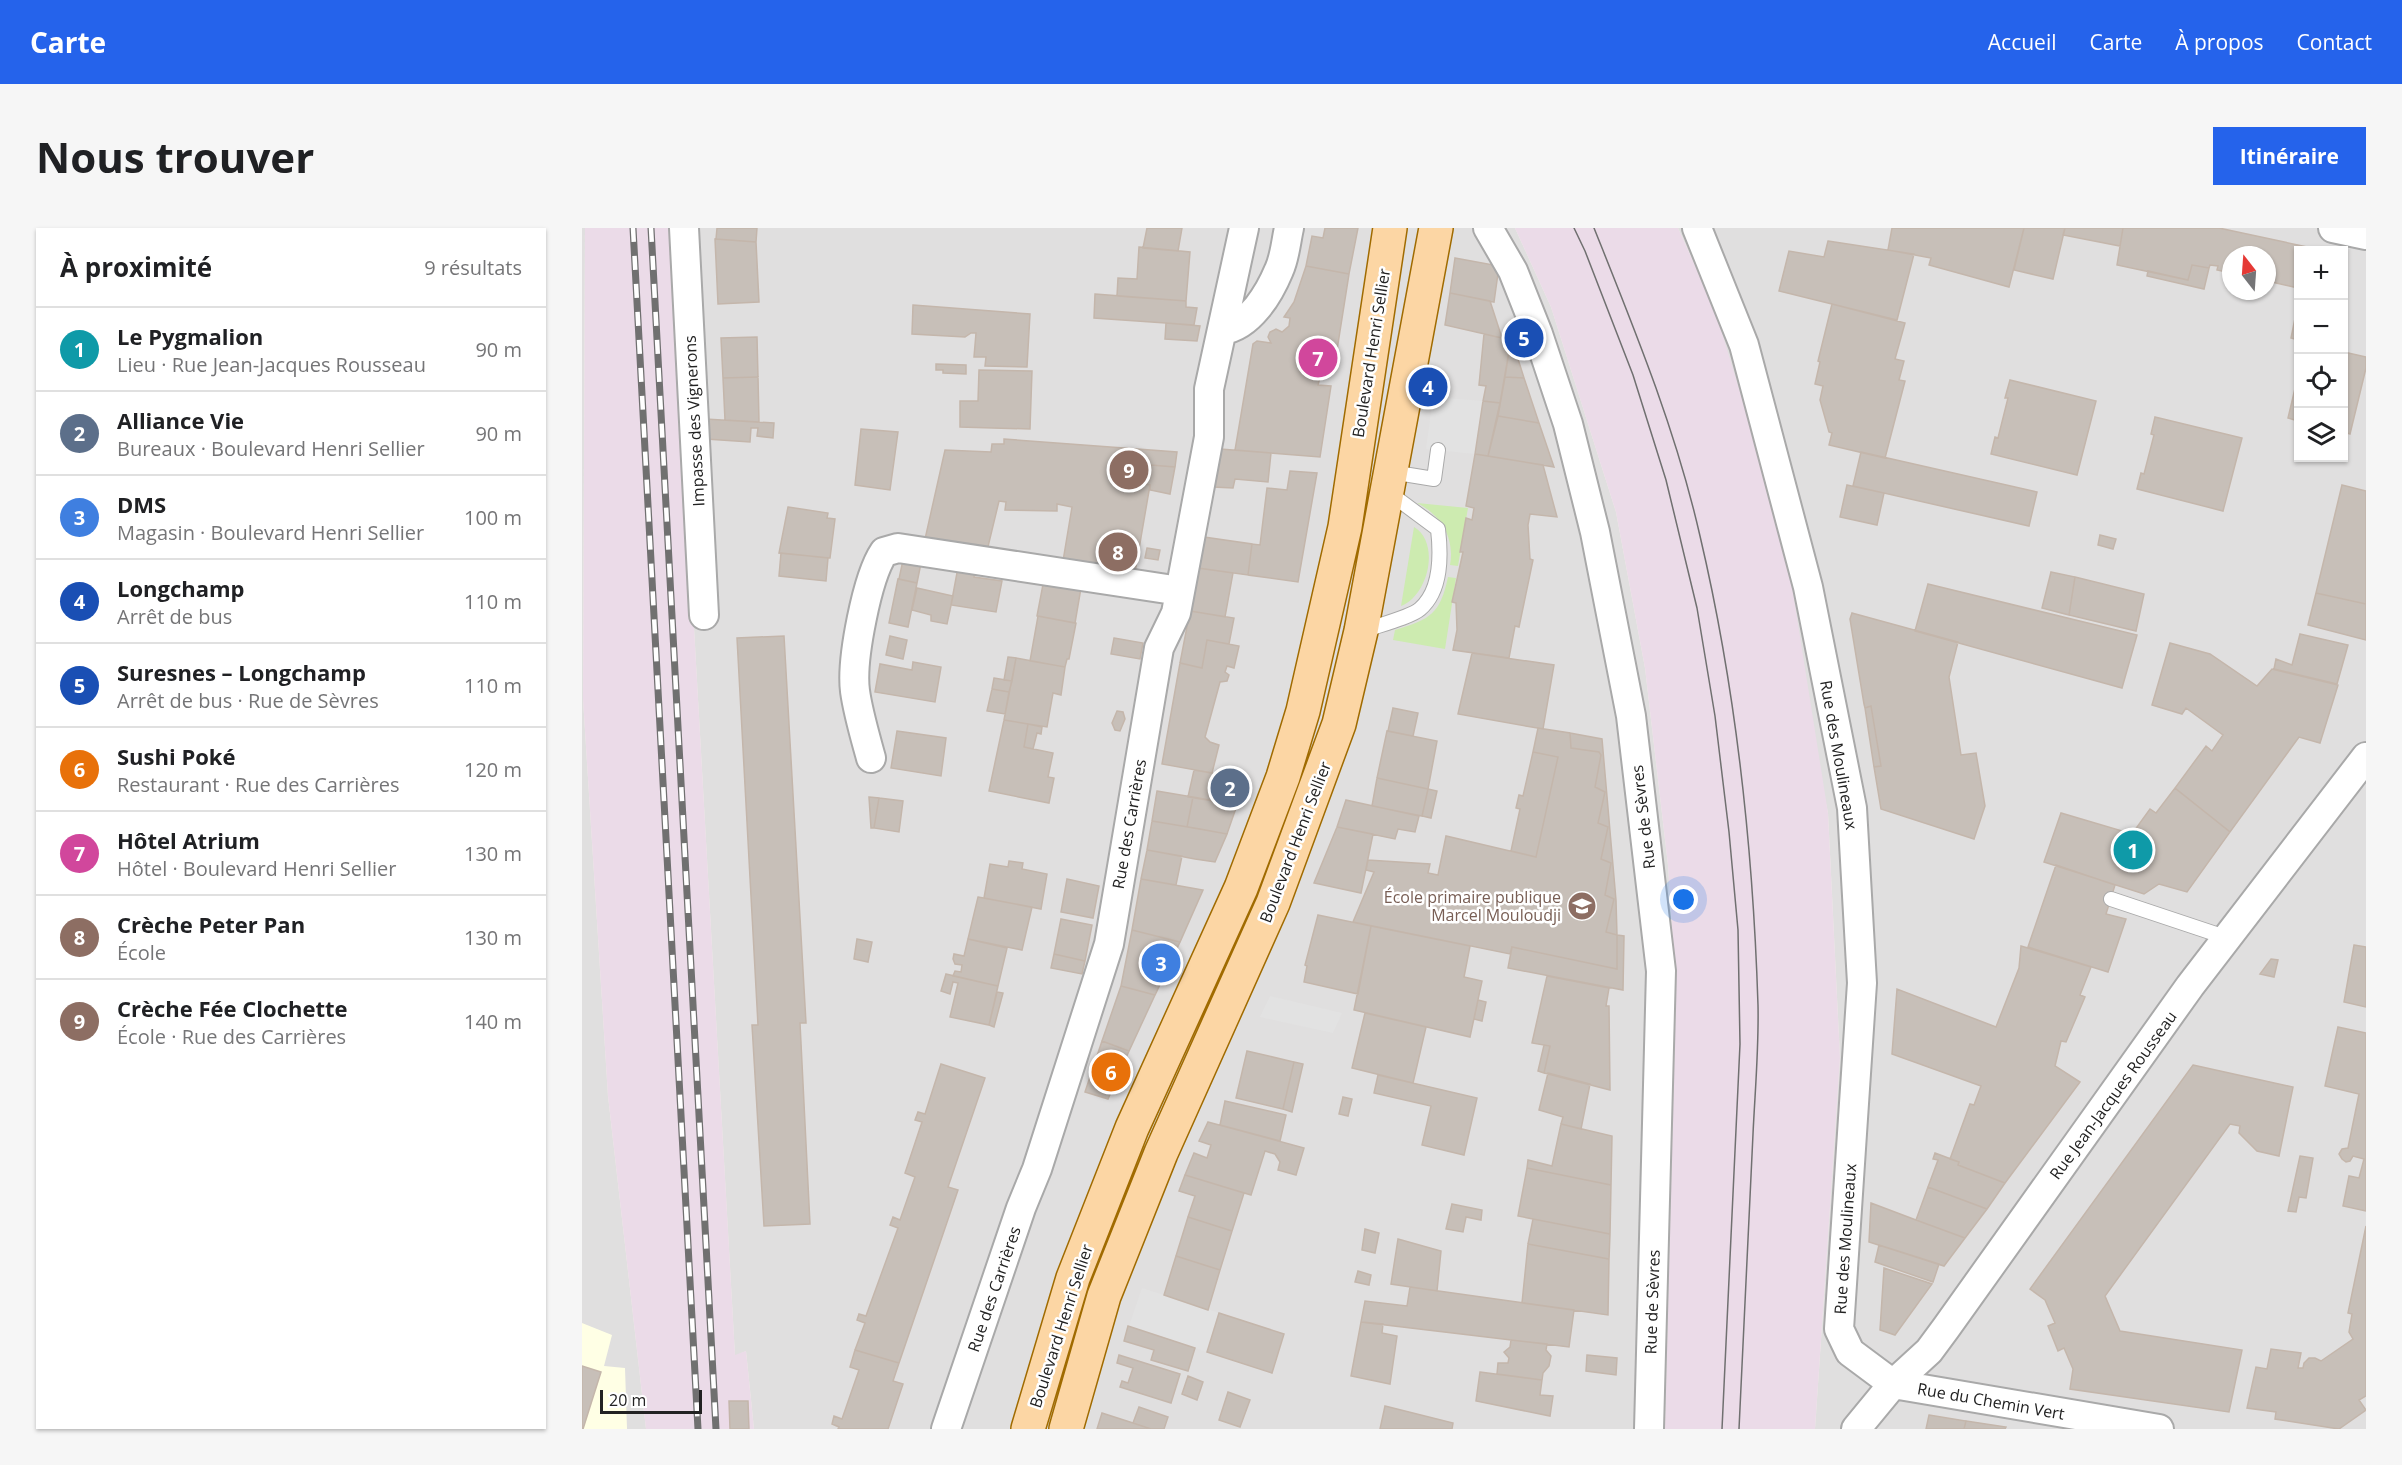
<!DOCTYPE html>
<html lang="fr">
<meta charset="utf-8">
<style>
body{margin:0;font-family:"Open Sans",sans-serif;background:#f6f6f6;color:#202124}
.controls{position:absolute;right:18px;top:18px;display:grid;overflow:hidden;border-radius:0px;box-shadow:0 2px 4px #0004}
.controls button{width:54px;height:54px;display:grid;place-items:center;padding:0;border:0;border-bottom:2px solid #e0e0e0;background:#fff;color:#202124;font:30px sans-serif}
.compass{position:absolute;left:1640px;top:18px;width:54px;height:54px;border-radius:50%;background:#fff;box-shadow:0 2px 4px #0004;rotate:343deg}
.scale{position:absolute;left:18px;bottom:15px;width:102px;box-sizing:border-box;padding-left:6px;border:3px solid #222;border-top:0;font-size:16px;line-height:21px;white-space:nowrap;color:#222;-webkit-text-stroke:4px #fff;paint-order:stroke}
.you{position:absolute;left:1102px;top:672px;width:21px;height:21px;margin:-15px;border:4px solid #fff;border-radius:50%;background:#1a73e8;box-shadow:0 0 0 9px #1a73e833}
.badge{display:grid;place-items:center;width:39px;height:39px;border-radius:50%;background:#2563eb;color:#fff;font-size:20px;font-weight:700}
.pin{position:absolute;translate:-50% -50%;border:3px solid #fff;box-shadow:0 2px 6px #0006}
.list{margin:0;padding:0;list-style:none}
h2{display:flex;justify-content:space-between;align-items:center;height:78px;margin:0;padding:0 24px;font-size:26px}
h2 small{font-size:20px;font-weight:400;color:#757577}
.list li{display:grid;grid-template-columns:39px 1fr auto;gap:18px;align-items:center;box-sizing:border-box;height:84px;padding:0 24px;border-top:2px solid #e0e0e0}
.list b{display:block;font-size:22px;white-space:nowrap}
.list p{margin:0;font-size:20px;white-space:nowrap;color:#757577}
.list em{font-size:20px;font-style:normal;color:#757577}
.icon{flex:none;width:33px;height:33px;fill:none;stroke:currentColor;stroke-width:2;stroke-linecap:round;stroke-linejoin:round}
.map{position:relative;flex:none;width:1784px;height:1201px;overflow:hidden;border-radius:0px}
header{display:flex;align-items:center;gap:36px;box-sizing:border-box;height:84px;padding:0 30px;background:#2563eb;color:#fff}
header strong{font-size:28px}
nav{display:flex;gap:33px;margin-inline-start:auto;font-size:21px}
.intro{display:flex;align-items:center;justify-content:space-between;box-sizing:border-box;height:144px;padding:0 36px}
h1{margin:0;font-size:42px}
.button{padding:15px 27px;border-radius:0px;background:#2563eb;color:#fff;font-size:21px;font-weight:700}
main{display:flex;gap:36px;padding:0 36px}
aside{flex:1;background:#fff;border-radius:0px;box-shadow:0 2px 4px #0004}
.map>svg:first-child{display:block}
</style>
<header>
<strong>Carte</strong>
<nav><a>Accueil</a><a>Carte</a><a>À propos</a><a>Contact</a></nav>
</header>
<div class="intro"><h1>Nous trouver</h1><a class="button">Itinéraire</a></div>
<main>
<aside>
<h2>À proximité<small>9 résultats</small></h2>
<ul class="list">
<li><span class="badge" style="background:#0f9aa8">1</span><div><b>Le Pygmalion</b><p>Lieu · Rue Jean-Jacques Rousseau</p></div><em>90 m</em></li>
<li><span class="badge" style="background:#5c6f8a">2</span><div><b>Alliance Vie</b><p>Bureaux · Boulevard Henri Sellier</p></div><em>90 m</em></li>
<li><span class="badge" style="background:#3f7fe0">3</span><div><b>DMS</b><p>Magasin · Boulevard Henri Sellier</p></div><em>100 m</em></li>
<li><span class="badge" style="background:#1a4fb4">4</span><div><b>Longchamp</b><p>Arrêt de bus</p></div><em>110 m</em></li>
<li><span class="badge" style="background:#1a4fb4">5</span><div><b>Suresnes – Longchamp</b><p>Arrêt de bus · Rue de Sèvres</p></div><em>110 m</em></li>
<li><span class="badge" style="background:#e8710a">6</span><div><b>Sushi Poké</b><p>Restaurant · Rue des Carrières</p></div><em>120 m</em></li>
<li><span class="badge" style="background:#d1479c">7</span><div><b>Hôtel Atrium</b><p>Hôtel · Boulevard Henri Sellier</p></div><em>130 m</em></li>
<li><span class="badge" style="background:#8d6e63">8</span><div><b>Crèche Peter Pan</b><p>École</p></div><em>130 m</em></li>
<li><span class="badge" style="background:#8d6e63">9</span><div><b>Crèche Fée Clochette</b><p>École · Rue des Carrières</p></div><em>140 m</em></li>
</ul>
</aside>
<div class="map">
<svg width="1784" height="1201" viewBox="0 0 1784 1201">
<rect width="100%" height="100%" fill="#f2efe9"/>
<!-- residential -->
<path fill="#e0dfdf" fill-rule="evenodd" d="M0 0H3L1 471 26 868 64 1201H0Z
M91 0H933L969 79 1034 284 1063 440 1086 637 1094 762 1083 1201H172L164 1123 153 1128 90 9Z
M1096 0H1784V1201H1233L1258 830 1246 585 1164 191 1133 82ZM1716 22H1762V230H1716ZM1649 27H1685V63H1649Z"/>
<!-- industrial -->
<path fill="#ebdbe8" d="M3 0H91L90 9 153 1127 164 1123 172 1201H64L26 868 1 471Z
M933 0H1096L1133 82 1202 308 1246 585 1258 830 1233 1201H1083L1094 762 1086 637 1063 440 1034 284 969 79Z"/>
<!-- education -->
<path fill="#ffffe5" d="M0 1095 30 1107 22 1138 43 1140 45 1201H0Z"/>
<!-- grass -->
<path fill="#cdebb0" d="M835 275 886 280 876 338 868 337C873 310 859 287 835 275Z
M832 299C859 315 846 368 819 378Z
M866 349 874 350 863 421 811 412 813 402C849 391 858 386 866 349Z"/>
<!-- parking -->
<path fill="#e2e2e2" d="M851 169 901 173 893 226 844 221Z
M688 768 760 785 751 805 678 789Z
M560 1060 637 1085 625 1124 547 1098Z"/>
<!-- building -->
<path fill="#c7bfb8" stroke="#c4b6ab" stroke-width="1.5" d="M135 0H175L174 14 134 11Z
M565 0H600L596 23 561 20Z
M743 0H776L767 46 724 38 730 8 741 10Z
M1310 0H1442L1427 59 1347 37 1349 30 1306 22Z
M1442 0H1483L1471 51 1432 42Z
M1483 0H1541L1538 18 1481 7Z
M1541 0H1637L1730 20 1729 22H1716V60L1685 53V27H1649V45L1635 42 1636 38 1628 37 1627 40 1610 37 1606 52 1535 37Z
M133 11 174 14 177 74 136 76Z
M1246 13 1332 26 1315 92 1197 63 1207 23 1242 29Z
M557 19 608 24 604 73 535 68 536 50 555 51Z
M873 30 917 38 912 74 868 65Z
M1610 37 1627 40 1622 61 1565 48 1566 43 1606 52Z
M724 38 767 46 752 141 739 140 738 149 736 157 749 158 738 229 653 222 671 116 675 113 689 115 686 109 688 104 694 101 700 104 707 98 708 90 702 89 712 74Z
M868 65 908 73 920 110 863 97Z
M513 66 604 73V79L615 80 612 97 512 90Z
M1250 76 1323 95 1313 131 1322 133 1317 152 1323 153 1303 230 1247 217 1250 205 1247 204 1238 172 1241 158 1233 156 1238 134 1236 133Z
M1716 76V112L1709 110Z
M331 77 448 86 445 139 403 138 404 129H392L394 105H389L383 109 330 106Z
M584 95 618 98 615 113 583 111Z
M902 106 929 112 918 175 901 173 904 158 897 157Z
M175 109 176 149 141 150 139 110Z
M929 111 930 112 942 150 923 149Z
M1762 124 1784 129V140L1768 206 1762 204Z
M354 136 384 137V146L361 145V142H354Z
M397 142 450 143 448 201 378 199V173H396Z
M1716 148V193L1706 190Z
M176 149 177 194 143 192 141 150Z
M923 149 942 150 957 195 916 188Z
M1428 152 1514 173 1495 247 1409 226 1413 209 1416 210 1426 170H1423Z
M901 173 918 175 906 228 893 226Z
M916 188 957 195 972 239 906 228Z
M1573 189 1660 210 1641 283 1555 261 1559 245 1562 246 1572 207 1569 206Z
M123 191 192 195 191 210 175 208 176 200H169L168 214 124 211Z
M279 201 316 204 308 262 273 257Z
M422 211 595 224 593 239 543 235V244L548 248 550 254 568 257 552 350 480 339 490 279 475 276V283L423 282 424 274 417 273 404 327 341 320 363 222 409 224 410 216H422Z
M638 221 689 225 686 254 653 251 651 260 631 259Z
M1279 224 1455 264 1447 298 1271 258Z
M893 226 961 237 975 289 948 286 946 297 948 331 951 332 937 399 933 398 927 430 871 422 875 402 874 375 870 374 881 324H878L884 290 890 292 892 280 884 278Z
M543 235 593 239 588 266 568 262V257L550 254 548 248 543 244Z
M708 243 735 245 716 354 666 347 670 316 678 317 685 260 705 262Z
M1265 257 1302 265 1295 297 1258 289Z
M1760 257 1784 263V376L1734 365Z
M206 279 246 285 245 290 253 291 248 330 197 325Z
M1518 307 1534 311 1531 321 1516 317Z
M622 309 670 316 666 347 616 340Z
M565 320 578 322 576 332 563 330Z
M199 325 246 330 244 353 197 348Z
M321 332 339 335 335 355 317 351Z
M377 334 394 335 392 349 420 353 414 384 369 377Z
M616 340 651 345 643 389 608 383Z
M1469 344 1493 349 1487 387 1460 380Z
M463 346 499 360 493 395 455 388Z
M1493 349 1562 366 1554 403 1487 387Z
M316 351 335 355 326 399 307 395Z
M1346 356 1555 407 1540 460 1333 403Z
M335 360 371 368 365 396 349 393V387L330 382Z
M1734 365 1784 376V412L1726 397Z
M608 383 652 390 647 416 625 412 620 440 598 435Z
M1270 385 1376 414 1367 449 1379 527 1394 525 1403 578 1392 611 1299 581 1292 539 1299 538 1289 478 1283 480 1282 476 1268 391Z
M456 388 494 395 487 431H485L483 439 448 433Z
M1718 406 1766 417 1755 456 1692 441 1694 431 1710 437Z
M202 408 224 795H218L228 996 182 998 170 797H176L155 410Z
M308 408 325 412 321 431 304 427Z
M532 410 561 415 558 431 529 426Z
M625 412 657 418 652 440 645 438 643 444 647 447 645 453 638 454 623 509 628 514 637 517 630 545 580 536 598 435 620 440Z
M1588 415 1628 426 1675 458 1690 441 1756 457 1738 515 1717 509 1648 604 1593 560 1624 518 1630 523 1641 507 1604 480 1600 486 1570 477Z
M890 425 972 437 961 501 876 486Z
M426 429 434 430 430 453 422 452Z
M434 430 483 439 479 467 471 465 465 499 422 492Z
M331 434 359 439 353 474 293 464 298 436 330 442Z
M412 450 430 453 427 464 410 461Z
M410 461 427 464 423 486 405 483Z
M1289 478 1299 538 1292 539 1283 480Z
M811 480 836 485 831 508 806 503Z
M535 483 541 484 543 491 538 503 533 502 530 495Z
M422 492 446 496 442 519 471 525 466 549 472 550 467 575 407 563Z
M446 496 460 499 459 506 455 505 451 521 442 519Z
M956 500 988 505 989 520 1017 524 1019 527 1013 559 1023 564 1016 595 1026 599 1019 631 1029 635 1023 667 1032 671 1024 704 1035 707V741L930 719 928 726 771 694 792 644 784 642 786 632 848 636 846 645 856 647 864 608 954 629 976 529 951 524Z
M315 503 364 510 359 548 309 540Z
M805 503 855 513 846 561 795 550Z
M988 505 1020 511 1034 672 1035 707 1024 704 1032 671 1023 667 1029 635 1019 631 1026 599 1016 595 1023 564 1013 559 1019 527 1017 524 989 520Z
M951 524 976 529 954 629 929 623 938 581 934 580 937 567 941 568Z
M612 542 664 551 655 577 606 569Z
M795 550 846 561 840 588 790 578Z
M1593 560 1648 604 1605 664 1577 656 1562 666 1462 634 1479 585 1550 606 1568 581 1574 585Z
M846 561 855 563 849 590 840 588Z
M575 563 611 569 605 599 570 593Z
M287 569 297 570 292 600H289Z
M611 569 655 577 645 606 605 599Z
M297 570 321 573 317 604 292 600Z
M764 572 837 588 833 604 816 601 813 611 755 599Z
M570 593 618 601 645 606 633 634 613 631 565 622Z
M755 599 791 606 779 665 732 655Z
M565 622 600 628 594 657 559 651Z
M427 633 441 635 440 641 465 646 459 681 402 670 408 636 426 639Z
M1474 637 1533 657 1524 686 1544 691 1526 744 1446 719Z
M485 651 517 658 511 690 479 684Z
M559 651 621 662 598 714 550 702Z
M396 669 450 679 440 722 386 711Z
M736 687 789 698 776 766 722 754 725 738 723 737Z
M479 691 510 697 503 733 472 726Z
M789 698 888 718 882 749 900 753 888 809 772 782Z
M550 702 598 714 573 767 539 758Z
M1035 707 1042 708 1041 762 926 740 930 719 1035 741Z
M275 711 290 714 286 734 272 731Z
M386 711 425 720 416 758 371 748 373 743 379 744 380 737 373 736 371 731 372 726 382 728Z
M1772 717 1784 719V779L1762 774Z
M1439 718 1509 739 1498 767 1503 769 1484 814 1479 813 1473 838 1498 854 1423 955 1376 937 1377 934 1368 931 1388 876 1392 877 1399 858 1310 826 1315 761 1414 799 1437 740Z
M472 726 503 733 500 746 469 740Z
M1689 731 1696 732 1692 749 1678 746Z
M364 746 416 758 407 797 368 789 376 755 371 754 368 766 359 763Z
M965 748 1027 760 1024 778H1027L1028 862 962 845 968 818 950 815Z
M539 758 573 767 547 823 520 813Z
M415 764 421 765 412 799 407 797Z
M896 772 904 774 900 793 892 791Z
M783 785 844 799 831 855 770 840Z
M1756 799 1784 805V983L1761 978 1767 948 1777 950 1782 931 1771 928 1768 933 1764 934 1760 931 1757 926 1760 921 1766 920 1777 866 1743 858Z
M520 813 547 823 526 871 503 864Z
M962 817 968 818 962 845 956 843Z
M665 823 712 834 701 881 654 870Z
M712 834 721 836 710 884 701 881Z
M359 836 403 850 366 959 376 962 317 1135 273 1122 283 1095 275 1092 277 1086 284 1088 316 1000 308 997 311 989 318 992 333 949 323 945 340 894 333 892 336 884 343 886Z
M1611 837 1711 859 1697 928 1675 923 1657 905 1658 898 1648 896 1523 1068 1538 1103 1660 1122 1647 1184 1488 1161 1491 1141 1482 1120 1476 1123 1466 1098 1473 1095 1463 1072 1448 1061Z
M966 845 1008 856 999 901 979 896 981 889 957 882Z
M796 847 895 870 882 927 840 917 849 878 792 865Z
M761 869 770 871 766 888 757 886Z
M643 873 704 887 698 913 638 897Z
M626 894 722 920 714 947 696 942 698 934 693 926 683 923 669 967 603 947 612 925 625 930 629 917 617 913Z
M979 896 1030 908 1029 957 945 940 946 932 970 938Z
M1353 925 1377 934 1376 937 1423 955 1405 981 1346 959 1356 932 1351 931Z
M1718 928 1731 930 1724 970 1717 969 1714 984 1706 983Z
M945 940 1029 957 1028 1006 936 988Z
M603 947 662 965 650 1003 606 989 613 968 597 963Z
M1346 959 1405 981 1383 1010 1334 992Z
M1289 975 1334 992 1383 1010 1362 1038 1287 1014Z
M870 976 900 982 899 992 884 989 881 1004 864 1001Z
M606 989 650 1003 638 1042 594 1028Z
M951 991 1028 1006 1027 1031 946 1016Z
M1784 998V1168L1777 1172 1784 1182 1757 1201 1693 1191 1694 1184 1665 1180 1674 1139 1685 1141 1689 1121 1719 1125 1716 1140H1721L1722 1135 1727 1130H1733L1739 1133 1771 1111 1767 1104 1770 1086 1766 1085Z
M783 1001 797 1005 793 1025 780 1022Z
M816 1011 859 1023 855 1063 809 1056Z
M946 1016 1027 1031 1026 1087 940 1075Z
M1297 1017 1357 1036 1351 1054 1293 1034Z
M594 1028 638 1042 626 1082 582 1067Z
M1302 1040 1350 1056 1313 1107 1298 1102Z
M776 1043 789 1047 787 1057 773 1054Z
M828 1059 992 1082 987 1119 779 1094 783 1073 825 1078Z
M637 1085 702 1106 690 1145 625 1124Z
M779 1094 801 1096 800 1105 815 1108 808 1156 769 1148Z
M546 1098 613 1120 606 1143 569 1132 572 1122 542 1113Z
M929 1112 965 1116 964 1122 969 1128 967 1138 961 1145 960 1152 915 1146 916 1135H926L927 1130 922 1124 928 1119Z
M273 1122 317 1135 311 1153 321 1156 306 1201H256L257 1199 250 1196 252 1188 260 1191 277 1142 268 1139Z
M537 1127 598 1146 589 1175 538 1159 540 1153 546 1155 551 1140 535 1135Z
M1005 1127 1035 1130 1034 1147 1004 1143Z
M0 1138 19 1144 1 1201H0Z
M898 1144 960 1152 958 1167 971 1168 968 1188 894 1173Z
M606 1148 621 1154 615 1172 600 1166Z
M646 1164 668 1172 658 1199 637 1192Z
M147 1173H166L167 1201H148Z
M803 1178 871 1195 870 1201H798Z
M557 1179 586 1189 582 1201H569L551 1195Z
M520 1185 551 1195 569 1201H515Z
M1347 1187 1384 1193 1382 1201H1344Z
M1384 1193 1424 1199 1423 1201H1382Z"/>
<g fill="none" stroke-linecap="round" stroke-linejoin="round">
<!-- lane casing -->
<g stroke="#a9a9a9" stroke-width="16">
<path id="lane" d="M809 244 852 251 856 222
M781 403C794 398 829 389 838 381 860 362 859 327 856 301L806 264
M1529 671 1646 710"/>
</g>
<!-- street casing -->
<g stroke="#a9a9a9" stroke-width="32">
<path id="street" d="M102 0 122 387
M906 0 931 43 956 106 986 196 1013 304 1049 488 1079 743 1067 1201
M1115 0 1162 117 1226 359 1270 580 1280 755 1257 1101 1268 1124 1311 1156 1577 1201
M1751 0 1784 7
M641 102C668 98 687 66 697 42 703 29 704 13 707 0
M289 530C283 508 276 485 273 463 269 432 285 349 302 324L316 320 598 363
M364 1201 439 980 455 941 527 716 577 420 594 385 627 209V161L662 0
M1274 1201 1311 1156 1347 1123 1364 1100 1608 758 1784 529"/>
</g>
<!-- primary casing -->
<g stroke="#a06b00" stroke-width="36">
<path id="primary" d="M446 1201 491 1050 550 900 659 660 701 549 721 483 763 299 808 0
M484 1201 522 1068 579 925 691 675 757 496 779 403 854 0"/>
</g>
<!-- lane -->
<use href="#lane" stroke="#fff" stroke-width="14"/>
<!-- street -->
<use href="#street" stroke="#fff" stroke-width="28"/>
<!-- primary -->
<use href="#primary" stroke="#fcd6a4" stroke-width="33"/>
<!-- tram -->
<path stroke="#707070" stroke-width="1.5" d="M992 0 1003 23 1051 147 1084 252 1115 380 1133 488 1147 604 1156 702 1158 816 1140 1201
M1012 0C1052 100 1094 202 1118 308 1154 461 1171 620 1176 777 1177 820 1173 863 1171 906 1167 1005 1162 1103 1157 1201"/>
<!-- rail casing -->
<g stroke="#707070" stroke-width="7">
<path id="rail" d="M51 0 116 1201
M69 0 134 1201"/>
</g>
<!-- rail -->
<use href="#rail" stroke="#fff" stroke-width="4.5" stroke-dasharray="14" stroke-linecap="butt"/>
</g>
<!-- icons -->
<defs>
<g id="school-disc" transform="scale(1.5)"><circle r="9.5" fill="#8d6e63" stroke="#fff"/><path d="M0-5L7-2L0 1L-7-2ZM-4 1L0 2.5L4 1V4Q0 6-4 4Z" fill="#fff"/></g>
</defs>
<g fill-rule="evenodd">
<use href="#school-disc" x="1000" y="678"/>
</g>
<g text-anchor="middle" dominant-baseline="central" stroke-width="5" stroke-linejoin="round" paint-order="stroke">
<!-- street labels -->
<g font-size="16" fill="#222" stroke="#fff">
<text transform="translate(789 125) rotate(-81)">Boulevard Henri Sellier</text>
<text transform="translate(112 193) rotate(-93)">Impasse des Vignerons</text>
<text transform="translate(1257 527) rotate(80)">Rue des Moulineaux</text>
<text transform="translate(1061 589) rotate(-97)">Rue de Sèvres</text>
<text transform="translate(547 596) rotate(-80)">Rue des Carrières</text>
<text transform="translate(713 614) rotate(-69)">Boulevard Henri Sellier</text>
<text transform="translate(1531 867) rotate(-54)">Rue Jean-Jacques Rousseau</text>
<text transform="translate(1263 1011) rotate(-86)">Rue des Moulineaux</text>
<text transform="translate(412 1061) rotate(-71)">Rue des Carrières</text>
<text transform="translate(1070 1074) rotate(-88)">Rue de Sèvres</text>
<text transform="translate(479 1098) rotate(-72)">Boulevard Henri Sellier</text>
<text transform="translate(1409 1173) rotate(10)">Rue du Chemin Vert</text>
</g>
<!-- education labels -->
<g font-size="16" fill="#785e54" stroke="#fff" text-anchor="end">
<text x="979" y="669">École primaire publique<tspan x="979" dy="18">Marcel Mouloudji</tspan></text>
</g>
</g>
</svg>
<div class="controls">
<button>+</button>
<button>−</button>
<button><svg class="icon" aria-label="locate" viewBox="0 0 24 24"><circle cx="12" cy="12" r="6"/><path d="M12 2v4M12 18v4M2 12h4M18 12h4"/></svg></button>
<button><svg class="icon" aria-label="layers" viewBox="0 0 24 24"><path d="M12 4l9 5-9 5-9-5zM3 14l9 5 9-5"/></svg></button>
</div>
<svg class="compass" viewBox="-18 -18 36 36"><path d="M0-13l5 13h-10z" fill="#e53935"/><path d="M0 13l5-13h-10z" fill="#757577"/></svg>
<div class="scale">20 m</div>
<div class="you"></div>
<div class="pin badge" style="left:1551px;top:622px;background:#0f9aa8">1</div>
<div class="pin badge" style="left:648px;top:560px;background:#5c6f8a">2</div>
<div class="pin badge" style="left:579px;top:735px;background:#3f7fe0">3</div>
<div class="pin badge" style="left:846px;top:159px;background:#1a4fb4">4</div>
<div class="pin badge" style="left:942px;top:110px;background:#1a4fb4">5</div>
<div class="pin badge" style="left:529px;top:844px;background:#e8710a">6</div>
<div class="pin badge" style="left:736px;top:130px;background:#d1479c">7</div>
<div class="pin badge" style="left:536px;top:324px;background:#8d6e63">8</div>
<div class="pin badge" style="left:547px;top:242px;background:#8d6e63">9</div>
</div>
</main>
